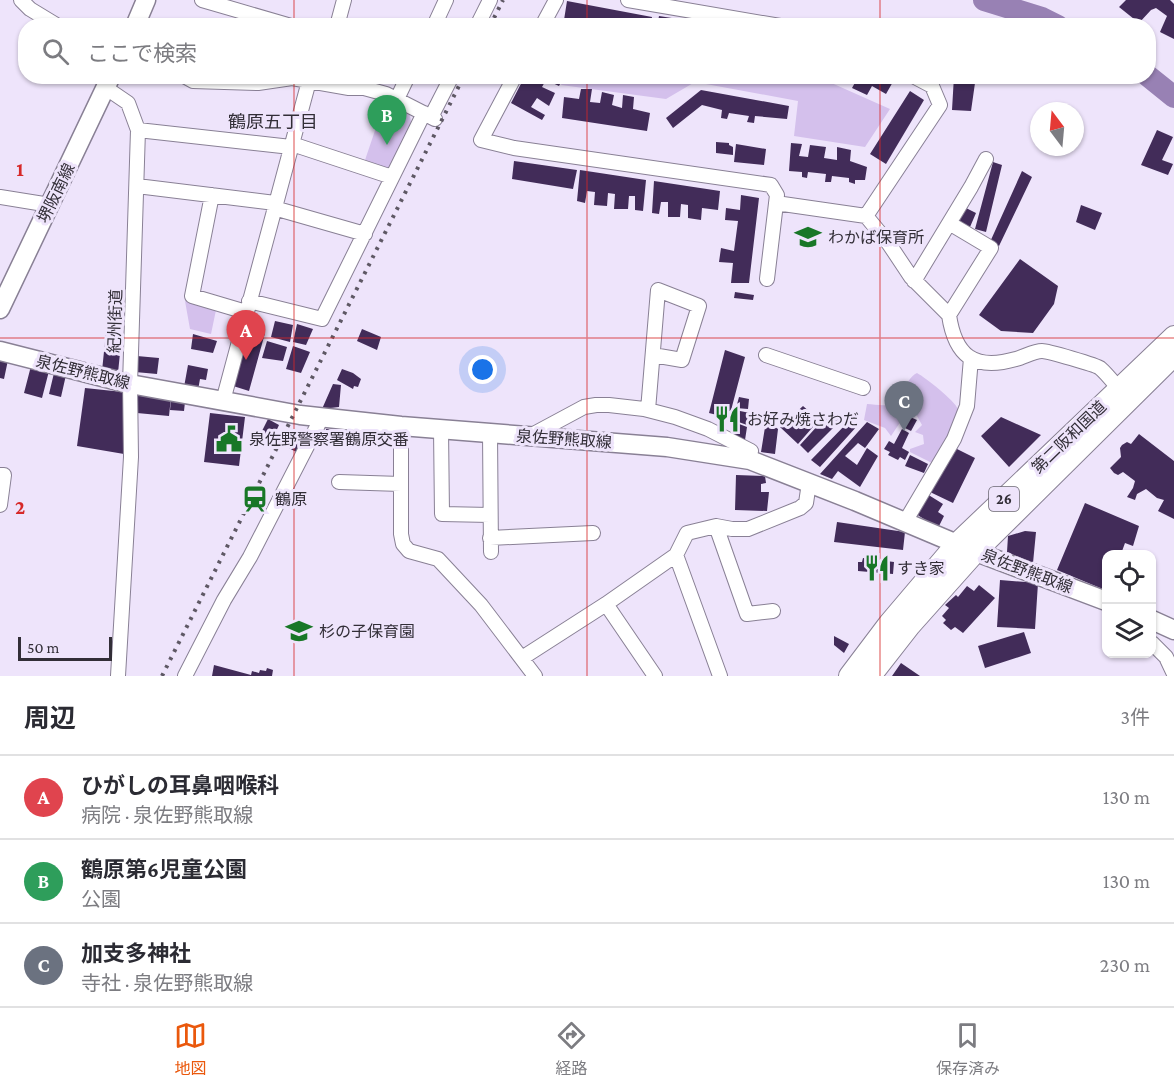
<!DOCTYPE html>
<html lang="ja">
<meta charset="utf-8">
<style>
body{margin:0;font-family:"Crimson Pro","Noto Sans JP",serif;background:#f2f2f3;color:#2b2b33}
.controls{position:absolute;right:18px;bottom:18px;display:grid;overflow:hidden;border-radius:12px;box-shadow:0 2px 4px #0004}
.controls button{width:54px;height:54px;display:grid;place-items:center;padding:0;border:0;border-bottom:2px solid #e1e1e2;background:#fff;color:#2b2b33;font:30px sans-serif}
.compass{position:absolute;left:1030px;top:102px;width:54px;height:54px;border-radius:50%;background:#fff;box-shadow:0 2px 4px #0004;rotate:344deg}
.scale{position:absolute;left:18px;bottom:15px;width:94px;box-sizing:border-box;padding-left:6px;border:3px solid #322e37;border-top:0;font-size:16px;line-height:21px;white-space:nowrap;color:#322e37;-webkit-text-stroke:4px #eee4fb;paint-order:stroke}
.you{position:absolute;left:483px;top:370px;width:21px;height:21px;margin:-15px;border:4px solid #fff;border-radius:50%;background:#1a73e8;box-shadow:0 0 0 9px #1a73e833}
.badge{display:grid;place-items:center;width:39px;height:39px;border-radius:50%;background:#ea580c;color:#fff;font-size:20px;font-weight:700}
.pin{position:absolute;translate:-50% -50px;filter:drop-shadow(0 2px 3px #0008)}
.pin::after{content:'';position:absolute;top:32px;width:21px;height:18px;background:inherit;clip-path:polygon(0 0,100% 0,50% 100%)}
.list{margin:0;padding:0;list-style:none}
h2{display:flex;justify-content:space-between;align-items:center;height:78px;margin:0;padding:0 24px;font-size:26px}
h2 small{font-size:20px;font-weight:400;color:#7c7c81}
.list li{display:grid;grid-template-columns:39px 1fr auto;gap:18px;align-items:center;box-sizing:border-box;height:84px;padding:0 24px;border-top:2px solid #e1e1e2}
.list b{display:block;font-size:22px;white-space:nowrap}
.list p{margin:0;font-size:20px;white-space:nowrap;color:#7c7c81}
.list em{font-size:20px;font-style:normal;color:#7c7c81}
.icon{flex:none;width:33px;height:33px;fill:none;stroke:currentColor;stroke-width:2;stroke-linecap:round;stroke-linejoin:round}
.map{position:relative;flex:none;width:1174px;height:676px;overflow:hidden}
.search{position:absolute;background:#fff;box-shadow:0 2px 4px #0004;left:18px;right:18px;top:18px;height:66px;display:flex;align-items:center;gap:15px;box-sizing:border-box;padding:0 21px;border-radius:24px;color:#7c7c81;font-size:22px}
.sheet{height:330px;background:#fff}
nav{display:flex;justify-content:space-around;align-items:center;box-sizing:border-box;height:84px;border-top:2px solid #e1e1e2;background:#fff;font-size:16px;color:#7c7c81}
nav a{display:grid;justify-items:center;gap:3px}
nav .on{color:#ea580c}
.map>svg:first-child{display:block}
</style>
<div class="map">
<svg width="1174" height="676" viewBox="0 0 1174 676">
<rect width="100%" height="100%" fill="#eee4fb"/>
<!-- green -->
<path fill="#d4c0ec" d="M566 76 818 77 890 109 865 147 794 136 798 101 695 82 666 99 561 85Z
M385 101 409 109 412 128 391 171 364 163Z
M185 301 216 310 211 334 190 329Z
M917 373C926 378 954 400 958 409L949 439 934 464 910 452V449L924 444 923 435 915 432 922 425 917 416 905 410 901 421 891 436 885 428 864 420 867 404C873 404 882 406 887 405 903 403 904 379 917 373Z"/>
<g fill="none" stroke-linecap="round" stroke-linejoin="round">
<!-- river -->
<path stroke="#9881b4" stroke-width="22" d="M984 0 1042 18 1058 26
M1148 76 1174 97"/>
</g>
<!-- building -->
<path fill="#422c59" d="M1126 0H1170L1174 4V39L1160 32 1167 16 1156 8 1151 10 1139 23 1119 7Z
M567 1 652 17 651 26H595L564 20Z
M659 16 710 24V26H657Z
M525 76H564L559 86 546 80 542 87 555 93 549 106 537 98 531 107 545 115 542 120 511 103Z
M853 76H888L894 80 886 94 872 86 867 95 852 88 857 79Z
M954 76H976L971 111 952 110Z
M581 89H592L590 102 600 103 602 92 614 95 612 105 622 108 623 95 634 97 633 109 650 113 647 131 562 118 564 97 579 99Z
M701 90 789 106 787 119 755 116 754 123 747 122 749 116 729 113 727 119 721 118 722 110 702 105 673 128 666 118Z
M910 91 924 100 886 164 870 154Z
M1157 130 1173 137 1162 160 1173 164 1168 175 1141 165Z
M716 142 729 143V145L733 147V155L716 153Z
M791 143 802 144 799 156 808 157 810 145 826 147 824 158 837 160V147L851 150 850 161 867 167 865 180H855V184L849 182V178L832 176 831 182H825L826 174 808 172 807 178 802 177V172L789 171Z
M736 144 766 149 764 165 734 162Z
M514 161 577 170 573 189 512 179Z
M993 162 1002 165 986 232 975 229Z
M580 170 646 180 643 211 635 210V196H629L628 209H614L615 194 608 193 607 206 594 205 595 192 587 191 585 203 577 201Z
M1022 171 1032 177 999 246 990 242Z
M654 181 720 191 718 210 702 208 701 220 688 218V205L681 204 680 217H668V202H661L659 214 652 213Z
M741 195 759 198 749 283H731L733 263 719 262 721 248 734 251 738 221 725 220 726 208 740 210Z
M1081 205 1102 213 1095 230 1076 222Z
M966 208 976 213 970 227 958 220Z
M1020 259 1058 286 1054 304 1033 333 1001 331 979 315Z
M735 292 754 295 753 300 734 298Z
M275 321 293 325 290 342 271 337Z
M297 324 313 329 306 345 293 342Z
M247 328 265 333 249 391 230 385Z
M362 329 381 337 377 350 357 341Z
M106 332 122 333 118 373 102 371Z
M193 334 217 341 213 353 191 349Z
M267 341 287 347 283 361 262 358Z
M293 346 310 352 301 373 286 369Z
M725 350 745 357 729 418 709 413Z
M137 356 159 358 157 374 135 372Z
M0 359 8 360 4 379 0 378Z
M188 365 208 369 206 380 200 379 198 390 184 387Z
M31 366 49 371 42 398 24 393Z
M342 369 353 373 361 379 358 387 354 386 353 389 337 380Z
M54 373 66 375 61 397 49 394Z
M333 384 341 385 339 407 322 409Z
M85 388 123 392 124 454 77 446Z
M137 390 171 397 169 416 137 413Z
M739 397 749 399 748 409 736 408Z
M171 400 185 402 184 411 170 410Z
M803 406 819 420 798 444 780 427 786 419 788 420Z
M735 410 750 413 747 425 733 420Z
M831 411 840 421 808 453 800 445Z
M210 413 245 417 239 466 204 462Z
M908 416 917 420 911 431 903 427Z
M1001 417 1041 435 1009 467 981 436Z
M268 419 279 425 272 440 260 435Z
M851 419 858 425 820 467 811 460Z
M766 421 778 429 775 454 761 452Z
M734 422 747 427 745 440 732 436Z
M867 422 879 429 865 448 858 443 845 456 857 465 867 448 878 456 860 487 838 471 832 479 820 474Z
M326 429 350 431 349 446 325 443Z
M902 429 909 433 902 448 909 452 905 460 900 457 898 460 888 455 890 452 884 449 889 441 894 444Z
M297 431 308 436 298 453 287 447Z
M1139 434 1174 461V519L1158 511 1164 500 1157 498 1146 489 1137 494 1135 500 1127 497 1133 488 1135 481 1123 472 1118 475 1114 473 1110 468 1121 457 1120 448 1122 445 1127 442 1131 444Z
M953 447 975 458 953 503 930 492Z
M910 455 928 464 924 473 905 466Z
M736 475 765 476 766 483 761 484V492H769L767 511 735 510Z
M927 494 943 504 938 512 944 516 938 528 916 514Z
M1085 503 1139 526 1133 546 1125 543 1121 554H1106L1105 590 1057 570Z
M837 522 905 532 903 550 834 542Z
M1025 531 1036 532 1033 563 1007 552 1008 536Z
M863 558 894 562 893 574 858 571V562H862Z
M1000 580 1038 583 1035 629 997 627Z
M979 585 995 598 963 633 955 627 951 630 943 623 946 620 942 616 949 608 945 605 956 595 958 597 967 586 974 591Z
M1024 632 1031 653 985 668 978 646Z
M834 636 849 644 844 653 834 645Z
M901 663 920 676H892Z
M214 665 251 675 252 671 259 673 260 670 266 671 267 668 273 670 272 676H212Z"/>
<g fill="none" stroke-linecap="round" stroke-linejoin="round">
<!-- minor casing -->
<g stroke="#898095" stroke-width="16">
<path id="minor" d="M21 0 30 9 58 26
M202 0 291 26
M628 0 780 26
M337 26 344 0
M434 26 446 0
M477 26 490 0
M542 26 556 0
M184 76 193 81 258 83 292 78 349 88H364L386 94 435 119
M515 76 481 140 514 148 771 185 777 195 767 279
M106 88 128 103 138 130 130 384 131 457 118 676
M397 99 408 76
M431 117 452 76
M138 130 291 147
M292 144 392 177
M137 186 275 203
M212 195 192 296 246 312
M0 197 50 205
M776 203 866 216 940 105 932 86 913 76
M274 208 365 234
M866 216 889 244 911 277 949 315
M949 223 991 248 949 315C955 356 974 371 1016 359 1024 357 1034 351 1042 351 1048 351 1096 365 1100 368 1107 374 1113 382 1119 389
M914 281 971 187 986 159
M249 301 322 319 424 113
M766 355 863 388
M223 401 309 81
M648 410 658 290 699 306 682 360 653 355
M401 426V534L403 544 409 551 438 559 481 605 535 676
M441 429 442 514 490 515
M490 433 491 552
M530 436 584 407 596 405H609L644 409 675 417 708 429 751 451
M0 475H4L0 505
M339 482 401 484
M905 522 954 439 967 406 971 358
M716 526 747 614 773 611
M490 538 593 533
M676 555 720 676
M606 604 655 676
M1152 643 1166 657 1174 674
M522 658 606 604 676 555 687 533 716 526 732 529H748L800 508 806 503 809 483
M185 676 224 600 250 557 322 417"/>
</g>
<!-- major casing -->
<g stroke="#898095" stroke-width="21">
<path id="major" d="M135 26 146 0
M0 309 111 76
M0 351 130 384 300 415 401 426 667 447 750 460 855 501 976 552 1106 601
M1152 620 1174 630"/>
</g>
<!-- highway casing -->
<g stroke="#898095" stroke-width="22">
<path id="highway" d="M849 676 889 623 956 544 1174 336
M871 676 910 626 976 552 1174 356"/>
</g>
<!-- minor -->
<use href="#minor" stroke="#fff" stroke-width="14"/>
<!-- major -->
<use href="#major" stroke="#fff" stroke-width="18"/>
<!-- highway -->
<use href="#highway" stroke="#fff" stroke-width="20"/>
<!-- rail -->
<path stroke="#5e5864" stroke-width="4" stroke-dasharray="3 6" stroke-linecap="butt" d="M490 26 503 0
M162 676 464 76"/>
</g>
<!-- grid -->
<path fill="none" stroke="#d62828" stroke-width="1.5" stroke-opacity="0.55" d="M294 0V26M587 0V26M880 0V26M294 76V676M587 76V676M880 76V676M0 338H1174"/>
<!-- icons -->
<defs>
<g id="school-bare" transform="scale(2.07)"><path d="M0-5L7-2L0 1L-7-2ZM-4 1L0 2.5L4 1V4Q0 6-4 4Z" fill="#187727" stroke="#eee4fb" stroke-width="2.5" paint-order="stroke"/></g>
<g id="restaurant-bare" transform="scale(2.07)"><path d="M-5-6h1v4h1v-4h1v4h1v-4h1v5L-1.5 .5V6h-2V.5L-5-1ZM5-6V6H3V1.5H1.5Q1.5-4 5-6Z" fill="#187727" stroke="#eee4fb" stroke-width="2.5" paint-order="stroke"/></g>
<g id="civic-bare" transform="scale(2.07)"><path d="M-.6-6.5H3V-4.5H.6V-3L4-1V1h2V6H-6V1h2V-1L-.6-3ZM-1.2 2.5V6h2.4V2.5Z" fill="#187727" stroke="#eee4fb" stroke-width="2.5" paint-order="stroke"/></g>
<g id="station-bare" transform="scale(2.07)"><path d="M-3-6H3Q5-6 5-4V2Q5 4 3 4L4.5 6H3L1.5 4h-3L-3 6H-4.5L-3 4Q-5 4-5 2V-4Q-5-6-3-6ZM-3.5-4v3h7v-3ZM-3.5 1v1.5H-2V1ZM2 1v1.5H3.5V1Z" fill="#187727" stroke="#eee4fb" stroke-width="2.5" paint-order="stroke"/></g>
</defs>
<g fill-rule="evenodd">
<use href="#school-bare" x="808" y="237"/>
<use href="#restaurant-bare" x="727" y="419"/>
<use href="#civic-bare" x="229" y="439"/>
<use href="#station-bare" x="255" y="499"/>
<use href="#restaurant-bare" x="877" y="568"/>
<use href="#school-bare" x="299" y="631"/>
</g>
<g text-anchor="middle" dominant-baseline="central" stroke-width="6" stroke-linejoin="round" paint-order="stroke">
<!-- shield labels -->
<rect fill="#eee4fb" stroke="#6a6572" stroke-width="1.5" x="989" y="487" width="30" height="24" rx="4.5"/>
<g font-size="15" font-weight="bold" fill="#322e37">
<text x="1004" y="499">26</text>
</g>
<!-- street labels -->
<g font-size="16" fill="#322e37" stroke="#eee4fb">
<text transform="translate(56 193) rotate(-64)">堺阪南線</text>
<text transform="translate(115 321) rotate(-88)">紀州街道</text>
<text transform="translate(83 372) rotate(14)">泉佐野熊取線</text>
<text transform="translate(1069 437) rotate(-44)">第二阪和国道</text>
<text transform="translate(564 439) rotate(4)">泉佐野熊取線</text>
<text transform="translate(1027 571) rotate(21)">泉佐野熊取線</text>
</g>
<!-- poi labels -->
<g font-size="16" fill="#322e37" stroke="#eee4fb" text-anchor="start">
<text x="828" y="237">わかば保育所</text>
<text x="747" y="419">お好み焼さわだ</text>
<text x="249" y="439">泉佐野警察署鶴原交番</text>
<text x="275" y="499">鶴原</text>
<text x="897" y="568">すき家</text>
<text x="319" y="631">杉の子保育園</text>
</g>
<!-- neighbourhood labels -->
<g font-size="18" fill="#322e37" stroke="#eee4fb">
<text x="273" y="122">鶴原五丁目</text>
</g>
</g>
<g font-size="20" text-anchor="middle" font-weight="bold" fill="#d62828" stroke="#eee4fb" stroke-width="6" stroke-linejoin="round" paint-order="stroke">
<text x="20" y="176">1</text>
<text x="20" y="514">2</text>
</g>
</svg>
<div class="controls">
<button><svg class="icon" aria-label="locate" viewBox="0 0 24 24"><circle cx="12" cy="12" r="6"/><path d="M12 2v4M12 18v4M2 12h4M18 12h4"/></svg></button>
<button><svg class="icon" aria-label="layers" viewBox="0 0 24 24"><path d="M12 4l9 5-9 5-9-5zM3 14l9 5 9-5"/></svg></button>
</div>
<svg class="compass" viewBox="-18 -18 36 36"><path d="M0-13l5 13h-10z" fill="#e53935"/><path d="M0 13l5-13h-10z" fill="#7c7c81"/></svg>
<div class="scale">50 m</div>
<div class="you"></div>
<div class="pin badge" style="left:246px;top:360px;background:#e0444e">A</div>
<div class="pin badge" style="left:387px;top:145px;background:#2e9e5b">B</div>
<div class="pin badge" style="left:904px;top:431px;background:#6b7280">C</div>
<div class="search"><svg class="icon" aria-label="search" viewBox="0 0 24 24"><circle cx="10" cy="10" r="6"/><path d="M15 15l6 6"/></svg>ここで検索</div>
</div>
<section class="sheet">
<h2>周辺<small>3件</small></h2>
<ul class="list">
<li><span class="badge" style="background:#e0444e">A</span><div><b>ひがしの耳鼻咽喉科</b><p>病院 · 泉佐野熊取線</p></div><em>130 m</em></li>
<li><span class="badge" style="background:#2e9e5b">B</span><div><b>鶴原第6児童公園</b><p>公園</p></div><em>130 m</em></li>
<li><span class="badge" style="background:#6b7280">C</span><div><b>加支多神社</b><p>寺社 · 泉佐野熊取線</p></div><em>230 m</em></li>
</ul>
</section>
<nav>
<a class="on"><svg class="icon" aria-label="map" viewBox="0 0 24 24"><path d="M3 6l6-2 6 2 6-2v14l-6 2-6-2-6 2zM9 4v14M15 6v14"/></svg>地図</a>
<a><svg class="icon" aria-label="directions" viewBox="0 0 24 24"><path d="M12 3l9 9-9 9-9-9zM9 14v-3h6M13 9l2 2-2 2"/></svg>経路</a>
<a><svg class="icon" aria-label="saved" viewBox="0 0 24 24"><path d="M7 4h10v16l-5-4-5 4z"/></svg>保存済み</a>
</nav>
